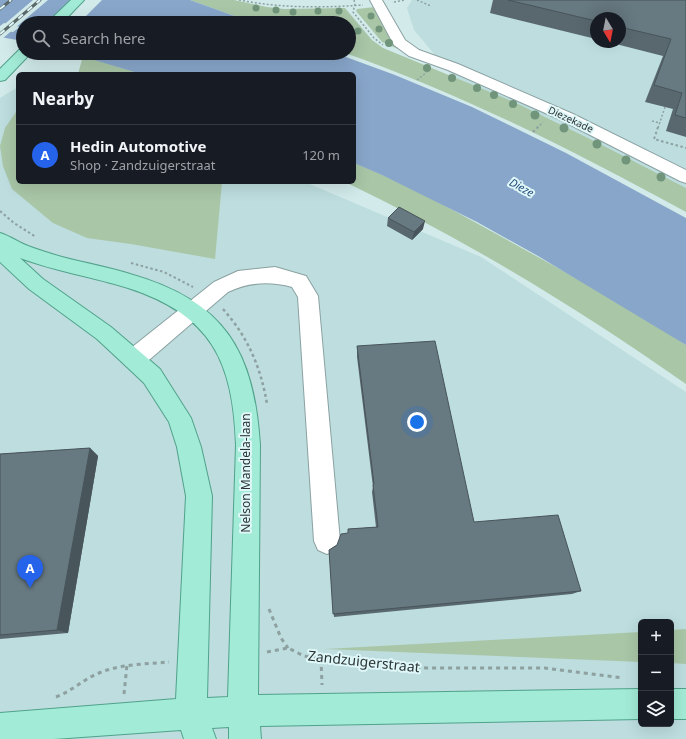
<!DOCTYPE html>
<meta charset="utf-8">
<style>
body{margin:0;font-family:"Noto Sans",sans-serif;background:#20242c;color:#f1f3f6}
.controls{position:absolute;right:12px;bottom:12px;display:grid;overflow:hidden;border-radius:6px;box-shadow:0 4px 16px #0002}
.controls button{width:36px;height:36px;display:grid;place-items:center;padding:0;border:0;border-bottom:1px solid #363941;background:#171b24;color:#f1f3f6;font:20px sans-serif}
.compass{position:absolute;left:590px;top:12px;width:36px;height:36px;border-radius:50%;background:#171b24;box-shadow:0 4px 16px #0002;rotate:170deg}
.you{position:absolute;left:417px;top:422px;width:14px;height:14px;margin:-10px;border:3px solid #fff;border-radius:50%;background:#1a73e8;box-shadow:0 0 0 6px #1a73e833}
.badge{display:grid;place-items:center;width:26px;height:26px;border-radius:50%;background:#2563eb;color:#fff;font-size:13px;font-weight:700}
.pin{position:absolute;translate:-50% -33px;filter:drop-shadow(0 1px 2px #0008)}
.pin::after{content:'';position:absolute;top:21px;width:14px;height:12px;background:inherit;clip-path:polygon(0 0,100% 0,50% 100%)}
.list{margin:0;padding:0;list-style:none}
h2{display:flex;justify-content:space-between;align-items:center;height:52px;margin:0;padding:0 16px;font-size:17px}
h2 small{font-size:13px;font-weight:400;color:#9ea1a6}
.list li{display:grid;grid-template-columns:26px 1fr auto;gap:12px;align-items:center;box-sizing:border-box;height:60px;padding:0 16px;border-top:1px solid #363941}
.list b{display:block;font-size:15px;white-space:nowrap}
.list p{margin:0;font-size:13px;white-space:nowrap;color:#9ea1a6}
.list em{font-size:13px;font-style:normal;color:#9ea1a6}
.icon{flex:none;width:22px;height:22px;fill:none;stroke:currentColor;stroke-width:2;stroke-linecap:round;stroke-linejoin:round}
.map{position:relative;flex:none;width:686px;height:739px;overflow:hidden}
.search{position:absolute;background:#171b24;box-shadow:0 4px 16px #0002;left:16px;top:16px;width:340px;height:44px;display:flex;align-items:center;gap:10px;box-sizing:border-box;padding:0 14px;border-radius:22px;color:#9ea1a6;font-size:15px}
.panel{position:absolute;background:#171b24;box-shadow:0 4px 16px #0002;left:16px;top:72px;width:340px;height:112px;border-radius:6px}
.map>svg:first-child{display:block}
</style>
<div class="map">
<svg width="686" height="739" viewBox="0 0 686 739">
<rect width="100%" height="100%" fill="#d2eaea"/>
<!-- built -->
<path fill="#bdddde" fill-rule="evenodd" d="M412 0H686V206L462 87 414 30 407 8ZM596 18H620V42H596Z
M18 87V182H305L481 257 686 392V739H0V98ZM641 622H671V724H641Z"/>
<!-- green -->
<path fill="#a9c6a7" d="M190 0H234L267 7 284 9 345 8 372 40 383 48 514 102 594 141 686 188V212C576 152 464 95 345 53H349V23H254Z
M375 7 405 52 382 42 356 11 357 9Z
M83 56 135 72 141 74H78Z
M18 109V182H222L215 259 131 244 87 238 53 223 12 189 3 166 0 146 5 128Z
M354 163C405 183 453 210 500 236 563 271 626 305 686 345V384C578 308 464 239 345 182H354Z
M686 629V664L671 663V630Z
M641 632V662L325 649Z"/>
<!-- water -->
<path fill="#88a6ca" d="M0 0H190L254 23H23V41L0 37V30L13 32 20 27 4 23 0 26Z
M71 53H335L395 75 472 107 566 153 686 218V345L538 256 477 222 382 175 354 163V74H141Z"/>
<!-- pier -->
<path fill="#d2eaea" d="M33 0H48L2 39H0V28Z
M71 0H102L79 23H47Z"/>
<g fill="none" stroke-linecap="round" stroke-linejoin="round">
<!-- minor casing -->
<g stroke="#8ba1a2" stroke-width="2">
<path id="minor" d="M370 0H382L405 40 419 50 458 64 573 114 686 170V183L680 181 561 120 448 70 409 56 394 45Z
M275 267 306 276 318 296 340 541 336 550 327 554 318 550 314 541 298 297 292 287C270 281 249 282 228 292L142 366 134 368 126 366 123 359 126 352 214 282 238 271Z"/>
</g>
<!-- major casing -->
<g stroke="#50a28b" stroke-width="2">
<path id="major" d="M71 0H84L62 23H47Z
M23 49V53H31L5 80 0 81V69L19 50Z
M0 233C10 236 18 242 28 246 39 250 51 254 62 257 85 263 108 267 130 274 225 301 254 351 260 445L258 695 641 689V719L260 726 261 739H229V727L212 728 216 739H184L181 730 54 739H0V713L176 699 186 496 177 447 169 422 144 383 126 366 97 339 29 289 0 262ZM20 258C55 271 92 277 128 288 212 315 233 362 236 445L228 697 207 698 212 496 201 447 191 418 160 369 111 327 43 279Z
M671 689H686V719H671Z"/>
</g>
<!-- path-far3 -->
<path stroke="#8ea0a0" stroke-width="1.5" stroke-dasharray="2 2" stroke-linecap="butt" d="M239 0C280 8 321 8 363 5
M354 0 355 4 353 12 374 38 383 45
M417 0 431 6
M394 2 405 0
M417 80 427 72
M652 121 660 123
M537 128 543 122
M658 128 665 107"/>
<!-- path-far2 -->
<path stroke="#8ea0a0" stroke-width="2" stroke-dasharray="2.5 2.5" stroke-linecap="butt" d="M658 127 654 139 686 148
M533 132 538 127
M0 211 14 223 36 237
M131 263 164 272 193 287"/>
<!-- path-far1 -->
<path stroke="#8ea0a0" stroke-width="2.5" stroke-dasharray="3 3" stroke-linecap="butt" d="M223 309C248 337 261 368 267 404"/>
<!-- path -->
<path stroke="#8ea0a0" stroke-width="3" stroke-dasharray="4 4" stroke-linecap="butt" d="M269 609 281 638 288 648
M267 652 288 648 304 656 321 659 426 668H545L623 678
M321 659 322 685
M124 694 127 665
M56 697C72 691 84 679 99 673 121 664 146 664 169 662"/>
<!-- minor -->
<use href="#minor" fill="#fff" fill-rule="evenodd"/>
<!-- major -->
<use href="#major" fill="#a2ebd6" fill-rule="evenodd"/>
<!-- rail casing -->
<g stroke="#5b6869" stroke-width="3">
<path id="rail" d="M0 9 11 0
M0 34 40 0"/>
</g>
<!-- rail -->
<use href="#rail" stroke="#dff7f8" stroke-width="2" stroke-dasharray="6" stroke-linecap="butt"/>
</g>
<!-- trees -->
<g fill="#70957b">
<circle cx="256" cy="8" r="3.5"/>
<circle cx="276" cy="10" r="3.5"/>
<circle cx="318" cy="11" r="3.5"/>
<circle cx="339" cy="11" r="3.5"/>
<circle cx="293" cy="12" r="3.5"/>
<circle cx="371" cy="16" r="3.5"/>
<circle cx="379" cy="29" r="3.5"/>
<circle cx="358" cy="31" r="3.5"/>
<circle cx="389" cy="43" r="4"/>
<circle cx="427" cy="68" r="4"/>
<circle cx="452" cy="78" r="4"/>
<circle cx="477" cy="88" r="4"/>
<circle cx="494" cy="95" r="4"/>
<circle cx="513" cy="104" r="4"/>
<circle cx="535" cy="115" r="4.5"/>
<circle cx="564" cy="128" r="4.5"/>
<circle cx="597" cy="144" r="4.5"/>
<circle cx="626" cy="160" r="4.5"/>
<circle cx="661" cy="177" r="4.5"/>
</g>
<!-- wall -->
<path fill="#59686f" d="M493 0H686V137L666 131 673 109 645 102 663 56 608 42H620V18H596V39L490 13Z
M388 218 423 229 412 240 387 226Z
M357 346 474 522 581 591 572 594 334 617 329 550 337 545 348 533V529L376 527 372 492 373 487 357 357Z
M90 448 98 456 68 633 0 639V454Z"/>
<!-- shaded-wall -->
<path fill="#48555a" d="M425 221 423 229 412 240 414 232Z
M90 448 98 456 68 633 57 630Z"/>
<!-- building -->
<path fill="#677981" stroke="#48555a" d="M508 0H686V118L675 115 682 93 654 85 671 39 620 27V18H596V21Z
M399 207 425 221 414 232 388 218Z
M435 341 474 522 558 515 581 591 333 614 329 550 337 545 341 534 348 533V529L378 527 373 485 374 484 357 346Z
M90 448 57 630 0 635V454Z"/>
<g text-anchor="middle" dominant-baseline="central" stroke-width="4" stroke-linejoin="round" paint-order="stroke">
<!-- far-street labels -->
<g font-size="10" fill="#2b3435" stroke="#dff7f8">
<text transform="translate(571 119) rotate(25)">Diezekade</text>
</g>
<!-- far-water labels -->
<g font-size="11" font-style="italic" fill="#1f4878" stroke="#dff7f8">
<text transform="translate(522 187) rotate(29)">Dieze</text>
</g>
<!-- street labels -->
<g font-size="12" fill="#2b3435" stroke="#dff7f8">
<text transform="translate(245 473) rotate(-90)">Nelson Mandela-laan</text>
</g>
<!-- near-street labels -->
<g font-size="14" fill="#2b3435" stroke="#dff7f8">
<text transform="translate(364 661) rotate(6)">Zandzuigerstraat</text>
</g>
</g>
</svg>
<div class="controls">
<button>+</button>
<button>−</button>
<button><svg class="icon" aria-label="layers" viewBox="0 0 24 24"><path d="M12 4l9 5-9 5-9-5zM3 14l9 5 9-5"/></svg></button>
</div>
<svg class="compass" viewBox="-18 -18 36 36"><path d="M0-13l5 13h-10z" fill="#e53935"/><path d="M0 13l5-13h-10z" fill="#9ea1a6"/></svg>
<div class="you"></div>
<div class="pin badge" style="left:30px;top:588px">A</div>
<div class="search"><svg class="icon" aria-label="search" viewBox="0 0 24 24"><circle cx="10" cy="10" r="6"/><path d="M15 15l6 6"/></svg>Search here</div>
<section class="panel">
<h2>Nearby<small></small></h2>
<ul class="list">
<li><span class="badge">A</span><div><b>Hedin Automotive</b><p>Shop · Zandzuigerstraat</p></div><em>120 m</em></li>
</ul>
</section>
</div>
